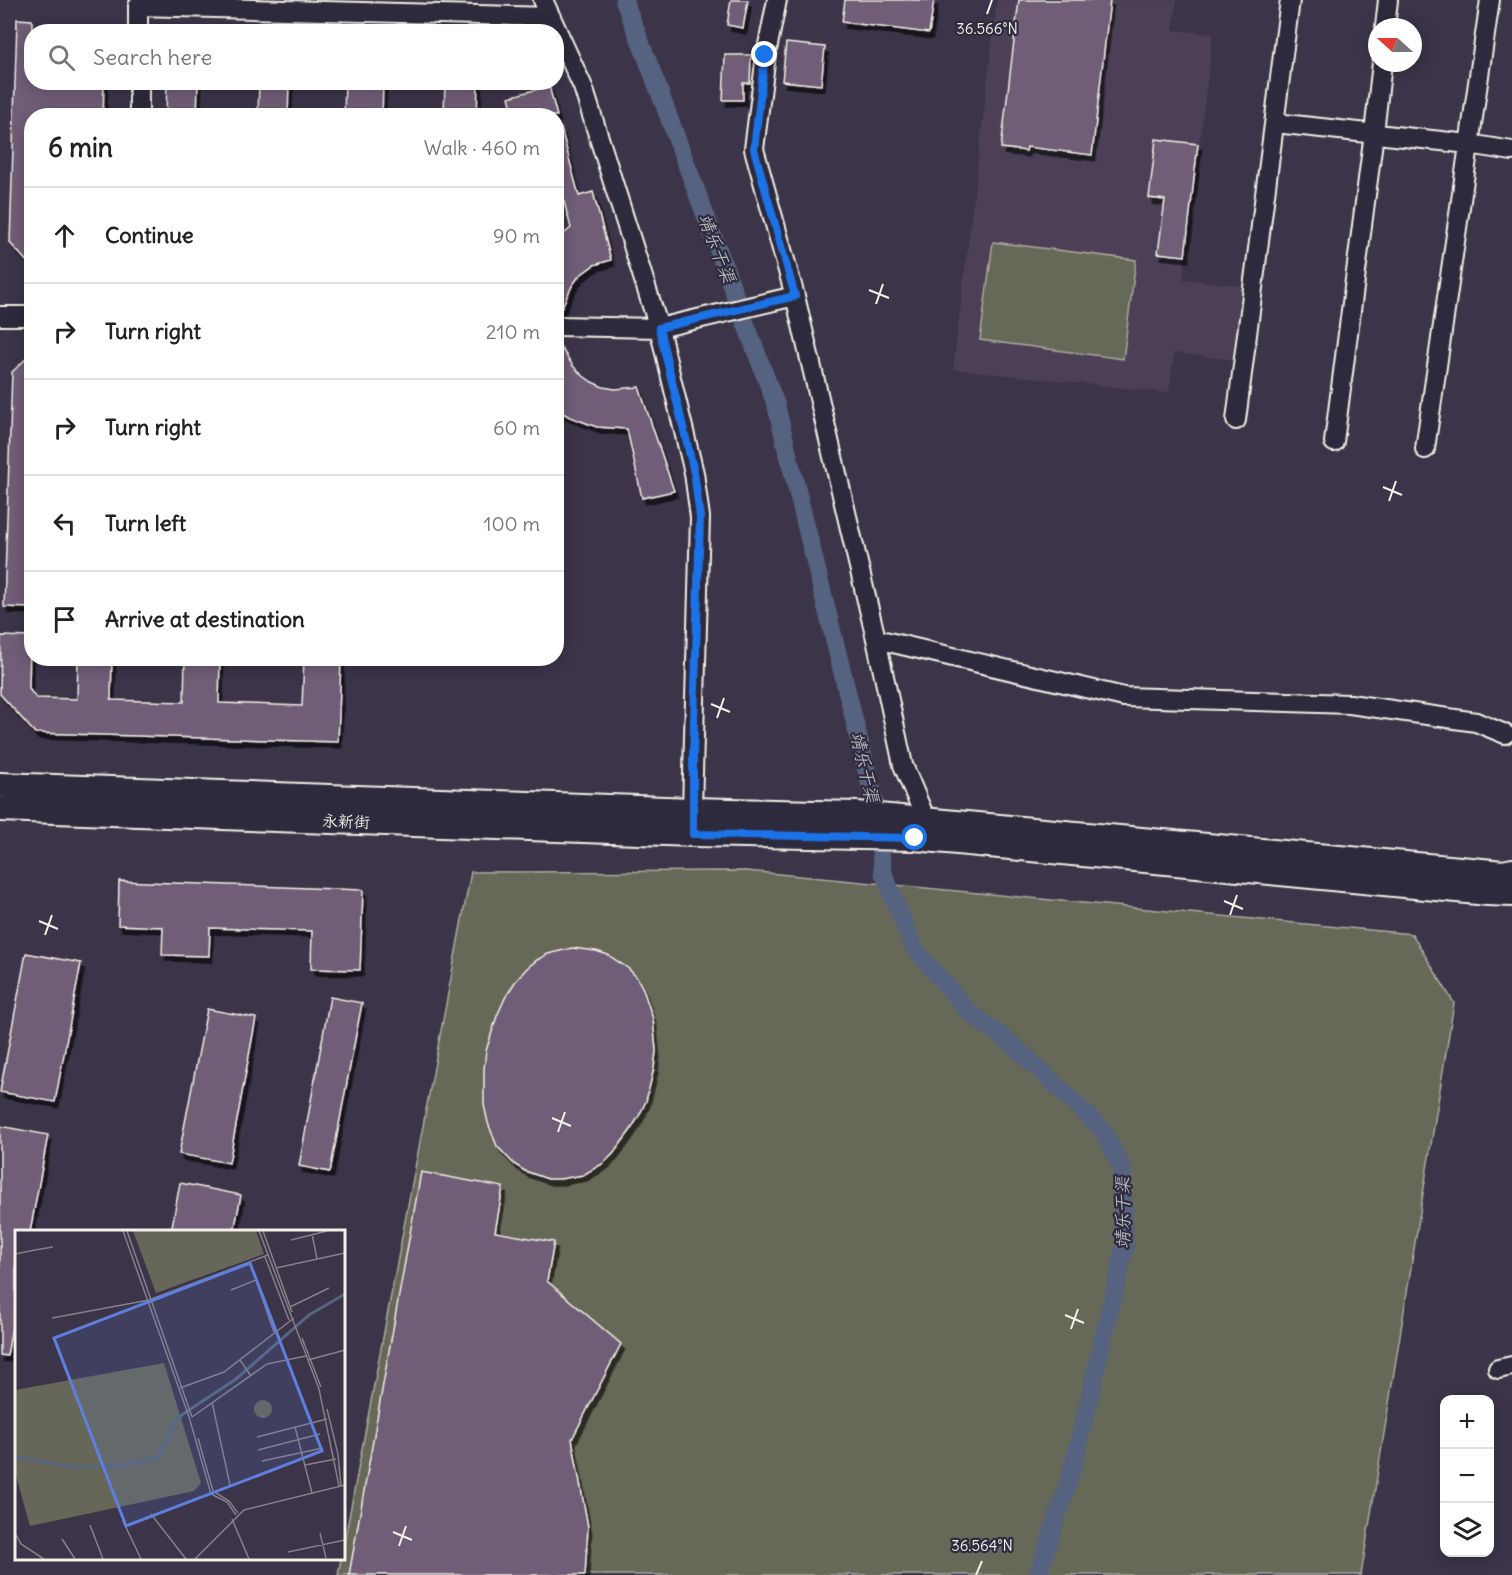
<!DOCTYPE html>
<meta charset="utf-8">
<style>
body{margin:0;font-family:Delius,"LXGW WenKai TC",sans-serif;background:#f6f6f6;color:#222}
.controls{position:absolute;right:18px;bottom:18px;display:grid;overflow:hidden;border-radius:12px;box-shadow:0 3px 15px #0003}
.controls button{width:54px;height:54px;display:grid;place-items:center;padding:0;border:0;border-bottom:2px solid #e0e0e0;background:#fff;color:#222;font:30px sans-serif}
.compass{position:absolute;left:1368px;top:18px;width:54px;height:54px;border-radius:50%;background:#fff;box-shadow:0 3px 15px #0003;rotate:291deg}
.stop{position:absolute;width:18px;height:18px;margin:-14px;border:4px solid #1a73e8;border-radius:50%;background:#fff}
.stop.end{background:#1a73e8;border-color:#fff;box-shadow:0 2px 6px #0008}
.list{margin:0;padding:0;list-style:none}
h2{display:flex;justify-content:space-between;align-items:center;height:78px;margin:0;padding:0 24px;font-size:26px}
h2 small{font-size:20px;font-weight:400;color:#767676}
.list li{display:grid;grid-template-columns:39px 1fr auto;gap:18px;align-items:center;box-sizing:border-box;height:96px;padding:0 24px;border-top:2px solid #e0e0e0}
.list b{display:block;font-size:22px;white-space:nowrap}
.list em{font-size:20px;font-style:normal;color:#767676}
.icon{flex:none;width:33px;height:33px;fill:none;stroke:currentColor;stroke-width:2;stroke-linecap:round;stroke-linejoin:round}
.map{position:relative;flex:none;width:1512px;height:1575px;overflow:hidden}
.search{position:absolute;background:#fff;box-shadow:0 3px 15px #0003;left:24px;top:24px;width:540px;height:66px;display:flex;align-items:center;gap:15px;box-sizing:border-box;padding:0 21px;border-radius:24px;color:#767676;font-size:22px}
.panel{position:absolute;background:#fff;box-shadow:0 3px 15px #0003;left:24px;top:108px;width:540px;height:558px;border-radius:24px}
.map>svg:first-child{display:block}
</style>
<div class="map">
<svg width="1512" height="1575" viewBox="0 0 1512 1575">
<defs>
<filter id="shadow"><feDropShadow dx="3.5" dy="6" stdDeviation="0" flood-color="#0009"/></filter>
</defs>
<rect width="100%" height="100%" fill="#3c3449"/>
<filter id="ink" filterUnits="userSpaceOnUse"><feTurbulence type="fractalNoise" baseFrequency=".0167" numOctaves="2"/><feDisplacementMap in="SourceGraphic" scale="12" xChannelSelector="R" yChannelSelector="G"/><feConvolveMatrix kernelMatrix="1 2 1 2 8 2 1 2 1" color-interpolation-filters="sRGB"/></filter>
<g filter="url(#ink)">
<!-- built -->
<path fill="#4c4057" d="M997 0H1177L1173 30 1213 34 1183 279 1244 286 1235 360 1174 353 1169 393 953 369Z"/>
<!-- green -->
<path fill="#666759" stroke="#adaca0" stroke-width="1.5" d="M993 242 1136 260 1123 359 980 340Z
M746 871 1412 934 1454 1003 1361 1575H338L341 1559 344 1558V1544L471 872Z"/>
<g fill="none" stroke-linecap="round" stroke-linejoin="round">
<!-- canal -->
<path stroke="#566480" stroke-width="18" d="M624 0 649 64 776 405 875 804 883 872 914 948 969 1012 1012 1044 1103 1130 1122 1168 1125 1246 1072 1471 1038 1575"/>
</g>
<!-- building -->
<path fill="#705d77" stroke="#f4f1e8" stroke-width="1.5" filter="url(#shadow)" d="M731 0H748L743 28 727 25Z
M845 0H934L929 33 842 22Z
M1019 0H1110L1092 155 1027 147 1026 151 1001 148Z
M17 19 32 20V82H104L103 116H32V267L10 243Z
M786 43 825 47 821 85 782 81Z
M725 55H751L750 83H743V100H723Z
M167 82H198L197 116H166Z
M259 82H289L288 116H258Z
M345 82H383L382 116H344Z
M445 82H478L477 116H444Z
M549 86 557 116H514L509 97Z
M556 128H561L579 196 593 192 611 260 594 265 579 276 572 286 558 315H556V240L571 228 562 194 556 196Z
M1156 139 1198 144 1185 256 1158 253 1165 200 1149 198Z
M556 340 573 366 582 375 592 382 603 387 615 389 639 387 674 491 642 498 627 429 597 427 570 417 556 409Z
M32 353V608L4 607 12 372Z
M1 636 30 637 29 689 36 698 77 699 78 658H112L111 700 184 702 185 658H220L219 703 302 706 304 658H341L338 742 35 733 0 694Z
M119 881 363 890 360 970 311 969 312 931 210 928 209 956 162 955 163 927 118 925Z
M572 948 596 951 608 955 629 969 637 978 643 989 653 1019 656 1051 654 1068 646 1101 639 1116 630 1131 613 1154 604 1163 583 1175 560 1179H548L525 1171 514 1164 497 1146 488 1123 484 1105V1069L486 1051 497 1016 505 998 515 982 527 968 537 960 548 954Z
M26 953 81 963 55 1102 0 1092Z
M330 997 362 1003 330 1172 299 1166Z
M207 1009 256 1018 229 1163 179 1154Z
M0 1126 48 1135 30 1232H16V1303L7 1356 0 1355Z
M421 1172 503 1187 495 1232 554 1242 547 1281 621 1344 572 1439 588 1527 585 1575H349Z
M180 1183 241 1195 234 1232H171Z"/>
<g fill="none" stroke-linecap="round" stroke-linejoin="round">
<!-- street casing -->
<g stroke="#f4f1e8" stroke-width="22">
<path id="street" d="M543 0 583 87 659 328 694 473 700 517 692 810
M777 0 766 55 754 149 795 296 876 639 903 765 926 820
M1385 27 1388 0
M138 32V6L551 17
M139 82V116
M1275 123 1469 144 1512 151
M0 316H32
M556 326 659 328 795 296
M1236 420 1290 0
M1334 442 1374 133 1382 63
M1425 449 1490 0
M876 639 1124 697 1350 704 1476 722 1505 734
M1498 1369 1512 1366"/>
</g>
<!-- secondary casing -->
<g stroke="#f4f1e8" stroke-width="28">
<path id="secondary" d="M0 785 692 810 857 814 1504 873 1512 871
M0 809 693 834 915 838 1488 893 1512 894"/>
</g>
<!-- street -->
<use href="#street" stroke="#2f2a3d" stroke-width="18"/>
<!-- secondary -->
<use href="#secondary" stroke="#2f2a3d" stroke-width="24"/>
</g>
</g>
<g fill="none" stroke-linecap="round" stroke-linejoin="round" filter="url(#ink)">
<!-- route -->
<path stroke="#1a73e8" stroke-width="8" d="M765 55 754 149 795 296 659 328 694 472 700 517 693 757V834L915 838"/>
</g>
<!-- ticks -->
<path fill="none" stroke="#f4f1e8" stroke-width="2" d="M987 14 992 0M869 290 889 298M876 304 883 284M1383 487 1402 495M1389 501 1396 481M711 704 730 712M717 718 724 698M1224 901 1243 909M1230 915 1237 895M39 921 58 929M45 935 52 915M552 1118 571 1126M558 1132 565 1112M1065 1315 1084 1323M1071 1329 1078 1309M393 1532 412 1540M399 1546 406 1526M976 1575 982 1561"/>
<g text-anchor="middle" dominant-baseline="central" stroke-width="4.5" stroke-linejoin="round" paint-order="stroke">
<!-- street labels -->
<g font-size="16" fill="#f4f1e8" stroke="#2f2a3d">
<text transform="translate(346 821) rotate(2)">永新街</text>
</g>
<!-- water labels -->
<g font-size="18" font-style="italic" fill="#b5b9be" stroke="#2f2a3d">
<text transform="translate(717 248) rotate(69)">靖乐干渠</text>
<text transform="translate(865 767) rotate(77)">靖乐干渠</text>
<text transform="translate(1122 1213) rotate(-90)">靖乐干渠</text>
</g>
</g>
<!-- overview -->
<g transform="translate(15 1230)">
<rect width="330" height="330" fill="#3c3449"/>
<path d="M118 1H241L249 24 141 63ZM149 133 186 253 179 261 15 296 0 242V160ZM239 179a9 9 0 1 1 18 0a9 9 0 1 1-18 0Z" fill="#666759"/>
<path fill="none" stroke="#566480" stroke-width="3" d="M0 227 61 237 103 236 143 228 160 192 168 184 221 149 294 85 330 64"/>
<path fill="none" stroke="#868089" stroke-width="1.5" d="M108 1 174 187 196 264 212 272 221 285M112 1 177 187M244 1 304 159 324 256M248 1 277 82M297 4 302 29M276 10 312 1M20 20 38 17M0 24 20 20 15 21M250 27 274 90M261 38 330 23M216 60 241 50 259 102M275 77 314 58M37 88 134 70 253 25M287 108 306 157M225 130 236 146M293 130 330 120M165 158 209 142 279 88M197 172 215 255M312 179 323 224 326 256M177 187 252 134 291 126M280 197 297 263M242 207 312 189M183 208 198 261 214 271 223 283M243 220 305 204M247 231 308 218M290 235 321 229M136 284 171 329M217 289 234 329M108 291 126 329M75 295 88 329M0 303 6 314 29 329M305 303 311 328M47 309 60 329M273 322 330 310M180 329 229 280 330 255"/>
<path fill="#5e7fdd" fill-opacity="0.15" stroke="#5e7fdd" stroke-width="3" d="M235 33 307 221 111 296 39 108Z"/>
<rect width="330" height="330" fill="none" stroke="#f4f1e8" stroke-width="3"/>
</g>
<g font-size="15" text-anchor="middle" fill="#f4f1e8" stroke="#2f2a3d" stroke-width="4.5" stroke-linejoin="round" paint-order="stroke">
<text x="987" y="34">36.566°N</text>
<text x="982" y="1551">36.564°N</text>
</g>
</svg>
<div class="controls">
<button>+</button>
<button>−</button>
<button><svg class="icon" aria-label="layers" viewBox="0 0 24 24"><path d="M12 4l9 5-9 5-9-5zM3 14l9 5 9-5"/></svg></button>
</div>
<svg class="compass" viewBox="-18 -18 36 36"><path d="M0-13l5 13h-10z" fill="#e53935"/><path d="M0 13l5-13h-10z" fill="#767676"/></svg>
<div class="stop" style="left:915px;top:838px"></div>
<div class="stop end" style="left:765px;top:55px"></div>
<div class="search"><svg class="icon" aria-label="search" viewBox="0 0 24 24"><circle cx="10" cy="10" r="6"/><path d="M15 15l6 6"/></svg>Search here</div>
<section class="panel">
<h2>6 min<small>Walk · 460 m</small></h2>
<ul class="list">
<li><svg class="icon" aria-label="ahead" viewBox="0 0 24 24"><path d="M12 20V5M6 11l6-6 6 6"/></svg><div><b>Continue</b></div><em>90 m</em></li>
<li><svg class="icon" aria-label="right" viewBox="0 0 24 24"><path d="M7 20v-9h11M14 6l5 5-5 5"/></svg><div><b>Turn right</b></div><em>210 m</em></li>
<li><svg class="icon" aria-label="right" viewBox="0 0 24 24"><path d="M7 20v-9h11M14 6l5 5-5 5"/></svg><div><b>Turn right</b></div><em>60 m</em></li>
<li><svg class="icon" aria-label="left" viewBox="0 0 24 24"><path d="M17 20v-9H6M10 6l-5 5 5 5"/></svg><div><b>Turn left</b></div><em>100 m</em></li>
<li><svg class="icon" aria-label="arrive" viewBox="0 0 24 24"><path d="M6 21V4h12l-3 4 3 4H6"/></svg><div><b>Arrive at destination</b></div></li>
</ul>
</section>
</div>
